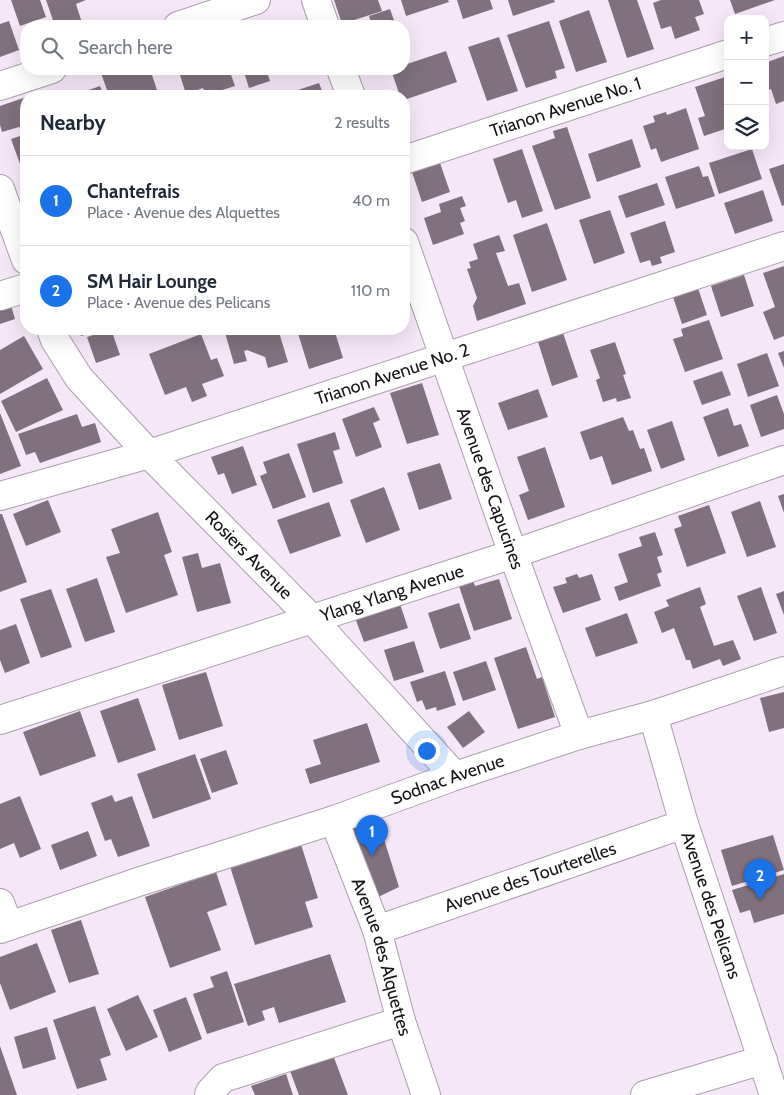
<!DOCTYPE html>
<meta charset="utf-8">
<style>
body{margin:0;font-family:Cabin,sans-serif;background:#f2f2f3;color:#1f2937}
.controls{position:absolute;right:15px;top:15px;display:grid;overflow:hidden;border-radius:10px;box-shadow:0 5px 20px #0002}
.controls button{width:45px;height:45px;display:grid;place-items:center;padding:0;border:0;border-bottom:1px solid #e0e1e3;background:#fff;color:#1f2937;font:25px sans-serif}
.you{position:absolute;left:426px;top:750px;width:18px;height:18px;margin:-12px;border:4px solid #fff;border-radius:50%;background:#1a73e8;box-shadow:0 0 0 8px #1a73e833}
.badge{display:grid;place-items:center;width:32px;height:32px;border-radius:50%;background:#1a73e8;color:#fff;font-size:16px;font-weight:700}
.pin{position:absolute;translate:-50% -41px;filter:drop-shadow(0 1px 2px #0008)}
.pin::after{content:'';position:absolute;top:26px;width:18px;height:15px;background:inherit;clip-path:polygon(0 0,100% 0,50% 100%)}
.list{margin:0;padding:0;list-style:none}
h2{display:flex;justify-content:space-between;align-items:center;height:65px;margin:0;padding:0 20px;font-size:21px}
h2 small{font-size:16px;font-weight:400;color:#747a83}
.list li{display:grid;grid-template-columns:32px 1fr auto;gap:15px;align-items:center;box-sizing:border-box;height:90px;padding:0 20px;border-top:1px solid #e0e1e3}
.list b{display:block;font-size:19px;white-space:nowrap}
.list p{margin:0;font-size:16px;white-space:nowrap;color:#747a83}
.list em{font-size:16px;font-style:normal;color:#747a83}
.icon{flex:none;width:28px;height:28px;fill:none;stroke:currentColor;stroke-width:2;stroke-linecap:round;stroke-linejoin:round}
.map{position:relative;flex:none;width:784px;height:1095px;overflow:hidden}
.search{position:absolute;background:#fff;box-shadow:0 5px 20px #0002;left:20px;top:20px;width:390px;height:55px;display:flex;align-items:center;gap:12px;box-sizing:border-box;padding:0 18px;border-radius:20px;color:#747a83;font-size:19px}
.panel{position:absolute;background:#fff;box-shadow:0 5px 20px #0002;left:20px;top:90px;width:390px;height:245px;border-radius:20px}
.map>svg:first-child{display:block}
</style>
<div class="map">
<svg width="784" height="1095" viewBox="0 0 784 1095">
<rect width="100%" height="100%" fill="#f6e7f8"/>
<!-- building -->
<path fill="#81717e" d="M11 0H40L46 17 20 26Z
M46 0H86L76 4 83 26H55Z
M334 0H378L382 11 342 24Z
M401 0H448L449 2 406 16Z
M457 0H490L493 9 463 19Z
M508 0H554L555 2 513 16Z
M608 0H637L654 49 627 58Z
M661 0H699L704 14 695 17 700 30 675 39 671 26 661 29 653 3Z
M730 0H775L735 14Z
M390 9 396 26H372L369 16Z
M589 10 607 62 576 72 559 21Z
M9 21 19 50 0 57V24Z
M549 21 565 68 555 71 557 78 526 88 507 35Z
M499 37 518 91 487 101 468 47Z
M446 51 457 82 404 100V96H400L391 70 404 69V65Z
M784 56V101L776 104 771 89 765 91V63Z
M113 69H150L159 96H109L101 73Z
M178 69H229L235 86 216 92 218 96H206L203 88 186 94Z
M243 69H266L270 81 249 88Z
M728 76V128L704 136 698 118 705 116 695 87Z
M319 83 324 96H290L289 93Z
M100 86 104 96H72Z
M48 90 51 96H30Z
M26 97V125L2 132 0 125V106Z
M686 108 699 149 661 162 656 148 651 150 643 126 655 122 653 116 666 112 667 115Z
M567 127 591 198 555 210 532 146 555 138 553 131Z
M26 134V162L20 164 11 139Z
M632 139 641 167 597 182 588 154Z
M522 149 543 211 522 218 516 200 508 203 493 159Z
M752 149 762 179 719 194 709 163Z
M440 163 450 192 422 202 412 172Z
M784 164V205L782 206 769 169Z
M699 166 703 177 708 176 715 196 676 209 665 177Z
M657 183 665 205 626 218 618 196Z
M763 190 773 221 735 234 724 203Z
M462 196 466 206 460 208 465 221 460 223 464 234 433 245 424 218 441 212 439 204Z
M610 210 625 253 594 264 579 220Z
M665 221 675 252 660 257 662 263 652 266 650 260 640 263 630 233Z
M547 223 567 280 532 292 513 235Z
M499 235 505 251 496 253 508 286 519 283 526 304 477 321 473 306 477 298 467 269 471 268 469 262 478 259 473 244Z
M784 266V336L774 340 763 312 775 307 763 273Z
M744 275 754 306 721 317 711 286Z
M698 288 707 315 682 324 673 297Z
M10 302 15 319 0 324V305Z
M709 320 723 359 685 372 673 339 683 336 681 329Z
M78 329H101L81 336Z
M111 329 120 355 96 363 87 337Z
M178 329H192L180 333Z
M224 329H241L243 335 248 333 247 329H278L288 362 268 368 265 357 247 350 244 351 247 361 234 364Z
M301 329H334L343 358 309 369 297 330Z
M563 333 578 377 552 386 538 342Z
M201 334 211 360 217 358 224 376 202 384 207 396 192 402 186 387 165 395 149 354Z
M24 336 43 369 0 394V350Z
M615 342 626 374 623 375 631 398 617 402 616 398 603 402 596 380 600 378 590 350Z
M784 351V368L778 353Z
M767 353 779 386 748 397 737 364Z
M722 371 731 395 702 405 693 381Z
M47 378 63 410 16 432 1 401Z
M422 383 439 435 407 444 390 393Z
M538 389 548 417 508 430 498 403Z
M777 395 784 414V429L761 437 750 405Z
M374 407 380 420 373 423 382 447 356 457 342 419Z
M728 408 734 426 741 424 749 446 718 457 703 417Z
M0 413 21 466 0 474Z
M77 414 82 427 95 423 101 442 40 463 35 452 26 455 18 434Z
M623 417 629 431 633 430 640 449 644 448 652 471 612 485 602 456 590 460 580 432Z
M672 421 685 460 661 469 647 430Z
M335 432 340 449 333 451 343 483 313 493 297 444Z
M243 446 257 485 232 494 224 473 218 475 211 457Z
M545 447 565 507 528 520 519 495 529 491 517 457Z
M289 453 306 497 273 509 260 476 267 473 263 462Z
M440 463 452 499 419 510 407 473Z
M384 487 400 530 366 543 350 500Z
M784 494V513L778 496Z
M48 500 61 532 26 546 13 514Z
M760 501 776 547 747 557 731 512Z
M329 502 341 536 290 554 277 520Z
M709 505 726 553 687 567 674 529 682 526 678 516Z
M158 512 172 552 164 555 178 595 126 613 106 557 120 553 111 529Z
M0 514H2L27 582 0 592Z
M655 532 663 555 657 557 662 572 657 574 661 586 619 601 614 587 628 582 618 554 642 546 639 537Z
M198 553 202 568 220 563 231 603 197 612 182 557Z
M470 572 475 586 499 579 512 619 474 631 456 577Z
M577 574 579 578 592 574 601 600 563 613 553 587 567 583 565 578Z
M97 578 115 632 85 642 66 589Z
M700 587 706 604 700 607 714 646 733 640 741 659 723 666 720 659 693 669 690 660H686L674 628 662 633 654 612 669 606 666 600Z
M761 587 777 633 754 641 737 596Z
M51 589 72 647 41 658 20 599Z
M784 591V615L776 594Z
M399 601 408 628 364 642 354 615Z
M459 603 471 639 440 649 428 613Z
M627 613 638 643 596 657 585 628Z
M16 624 30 663 5 673 0 660V630Z
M414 641 424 672 394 681 384 650Z
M526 647 537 679 542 677 555 717 518 729 494 658Z
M486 661 496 690 463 701 453 672Z
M445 671 456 705 437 711 436 707 426 710 422 700 417 702 410 682Z
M206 672 223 726 179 740 162 685Z
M784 692V728L769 732 760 698Z
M138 698 156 750 118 763 100 711Z
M80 711 96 756 40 776 23 732Z
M469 711 485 732 463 748 447 727Z
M367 723 380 762 310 784 305 769 321 764 313 740Z
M226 750 238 784 212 793 200 759Z
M195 754 211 799 153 819 137 774Z
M112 795 115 802 132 796 150 846 118 857 111 839 105 841 91 803Z
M20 796 41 849 20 858 14 843 0 849V804Z
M378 820 399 887 372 900 344 825Z
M88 831 97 856 60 870 51 845Z
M298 835 318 898 305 902 313 927 255 945 227 857Z
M773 835 784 870 732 886 721 850Z
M216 872 227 905 207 912 221 950 170 968 145 897Z
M784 874V914L754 923 750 910 740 913 732 890Z
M81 920 99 974 69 983 51 930Z
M37 943 56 992 10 1010 0 983V957Z
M330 954 346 1002 279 1023 274 1007 262 1011 265 1020 248 1026 234 984Z
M227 971 244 1022 207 1034 193 994 214 987 210 977Z
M138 995 158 1037 126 1051 107 1009Z
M186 997 202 1039 169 1052 153 1010Z
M95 1006 111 1055 100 1059 107 1080 77 1089 53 1020Z
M47 1027 56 1059 23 1069 14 1037Z
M0 1046 17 1095H0Z
M330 1047 348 1095H299L287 1063Z
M286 1074 293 1095H255L251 1086Z"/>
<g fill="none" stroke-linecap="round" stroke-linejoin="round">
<!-- minor casing -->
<g stroke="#ac9eaf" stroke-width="30">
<g id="minor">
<path d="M316 0 325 26"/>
<path d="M178 26 256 0"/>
<path d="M765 42 784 36"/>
<path d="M341 69 351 96"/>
<path d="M0 86 52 69"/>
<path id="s1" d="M404 160 728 54"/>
<path d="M0 189 26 260"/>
<path id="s2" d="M404 242 513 554 579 735"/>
<path d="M0 296 26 288"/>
<path id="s3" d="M51 329 55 340 79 378 149 454 311 618 455 776"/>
<path id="s4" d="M0 496 149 454 784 246"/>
<path id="s5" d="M653 715 684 824 774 1095"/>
<path id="s6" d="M0 720 513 554 784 460"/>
<path id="s7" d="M334 820 377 930 401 1021 426 1095"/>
<path d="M0 903 9 926"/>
<path id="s8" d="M0 929 141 881 334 820 455 776 579 735 653 715 784 671"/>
<path id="s9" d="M377 930 684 824"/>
<path d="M209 1095 210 1092 223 1078 401 1021"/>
<path d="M645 1095 763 1060"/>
</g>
</g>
<!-- minor -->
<use href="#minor" stroke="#fff" stroke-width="28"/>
</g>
<g text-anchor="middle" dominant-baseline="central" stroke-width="4" stroke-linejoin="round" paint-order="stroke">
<!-- street labels -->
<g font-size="18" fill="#181319" stroke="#fdf7fe">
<text stroke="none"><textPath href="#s1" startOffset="170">Trianon Avenue No. 1</textPath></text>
<text stroke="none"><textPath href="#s4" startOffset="411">Trianon Avenue No. 2</textPath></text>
<text stroke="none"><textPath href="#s2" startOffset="261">Avenue des Capucines</textPath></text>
<text stroke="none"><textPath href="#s3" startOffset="302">Rosiers Avenue</textPath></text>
<text stroke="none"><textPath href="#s6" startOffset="412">Ylang Ylang Avenue</textPath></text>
<text stroke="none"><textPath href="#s8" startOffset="472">Sodnac Avenue</textPath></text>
<text stroke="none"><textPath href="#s9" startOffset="162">Avenue des Tourterelles</textPath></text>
<text stroke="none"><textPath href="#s5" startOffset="199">Avenue des Pelicans</textPath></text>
<text stroke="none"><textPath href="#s7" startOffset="145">Avenue des Alquettes</textPath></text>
</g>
</g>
</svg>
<div class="controls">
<button>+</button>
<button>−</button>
<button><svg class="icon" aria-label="layers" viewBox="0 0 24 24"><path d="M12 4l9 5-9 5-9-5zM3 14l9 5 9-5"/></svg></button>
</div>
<div class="you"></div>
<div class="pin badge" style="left:372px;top:856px">1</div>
<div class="pin badge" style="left:760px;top:900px">2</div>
<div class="search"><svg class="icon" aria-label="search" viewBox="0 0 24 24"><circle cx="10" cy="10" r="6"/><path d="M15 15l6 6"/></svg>Search here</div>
<section class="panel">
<h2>Nearby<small>2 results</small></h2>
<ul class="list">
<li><span class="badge">1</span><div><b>Chantefrais</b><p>Place · Avenue des Alquettes</p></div><em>40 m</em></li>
<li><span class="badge">2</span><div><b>SM Hair Lounge</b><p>Place · Avenue des Pelicans</p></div><em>110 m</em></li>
</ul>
</section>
</div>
